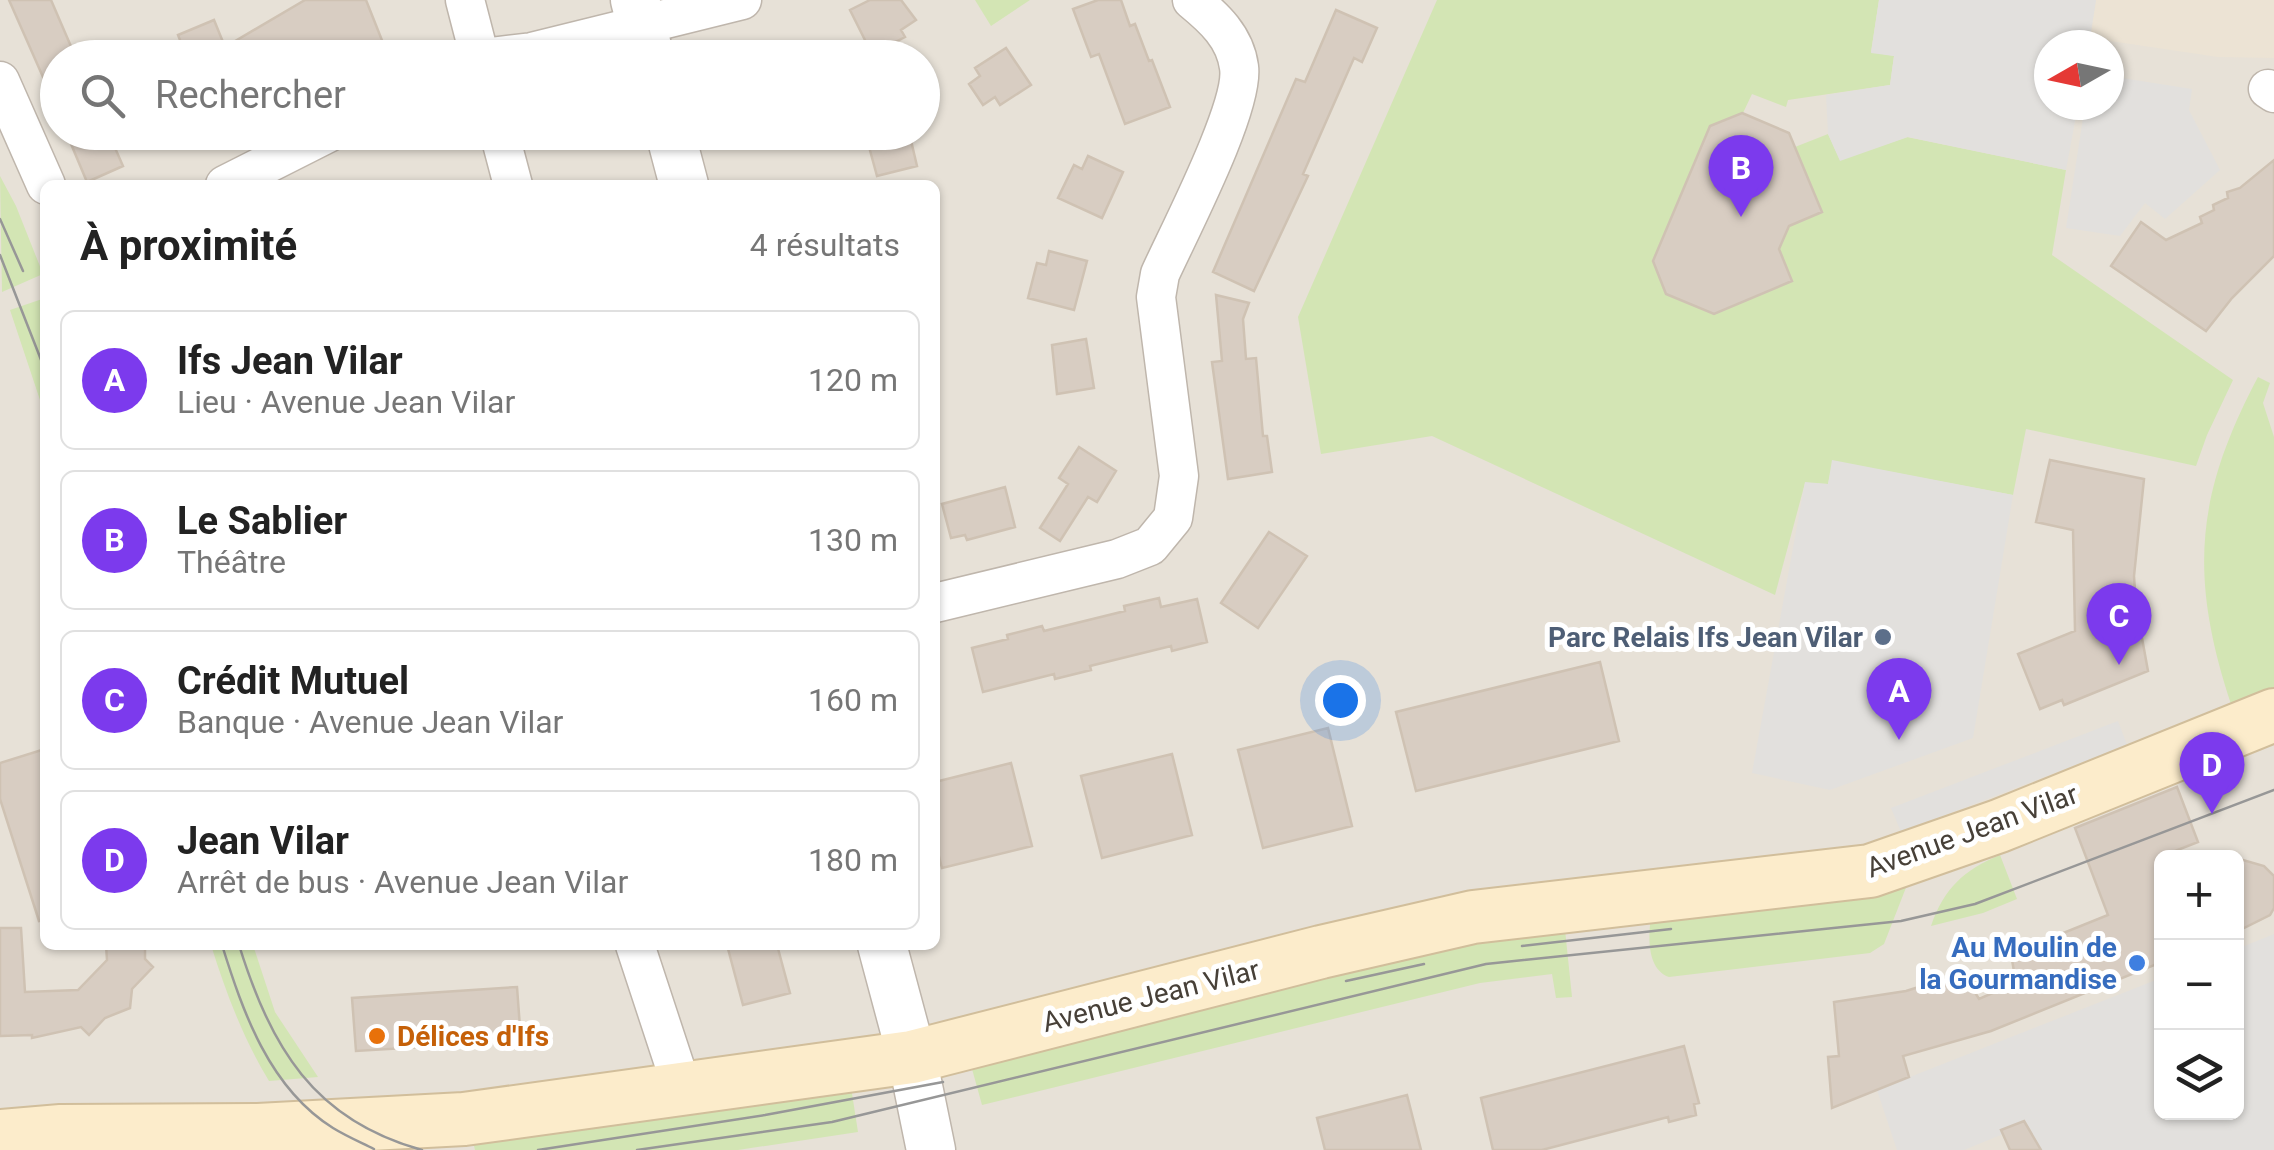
<!DOCTYPE html>
<html lang="fr">
<meta charset="utf-8">
<style>
body{margin:0;font-family:Roboto,sans-serif;background:#f2f2f2;color:#222}
.controls{position:absolute;right:30px;bottom:30px;display:grid;overflow:hidden;border-radius:15px;box-shadow:0 2px 8px #0004}
.controls button{width:90px;height:90px;display:grid;place-items:center;padding:0;border:0;border-bottom:2px solid #e0e0e0;background:#fff;color:#222;font:50px sans-serif}
.compass{position:absolute;left:2034px;top:30px;width:90px;height:90px;border-radius:50%;background:#fff;box-shadow:0 2px 8px #0004;rotate:261deg}
.you{position:absolute;left:1340px;top:700px;width:35px;height:35px;margin:-25px;border:8px solid #fff;border-radius:50%;background:#1a73e8;box-shadow:0 0 0 15px #1a73e833}
.badge{display:grid;place-items:center;width:65px;height:65px;border-radius:50%;background:#7c3aed;color:#fff;font-size:32px;font-weight:700}
.pin{position:absolute;translate:-50% -82px;filter:drop-shadow(0 2px 5px #0008)}
.pin::after{content:'';position:absolute;top:52px;width:35px;height:30px;background:inherit;clip-path:polygon(0 0,100% 0,50% 100%)}
.list{margin:0;padding:0;list-style:none}
h2{display:flex;justify-content:space-between;align-items:center;height:130px;margin:0;padding:0 40px;font-size:42px}
h2 small{font-size:32px;font-weight:400;color:#767676}
.list li{display:grid;grid-template-columns:65px 1fr auto;gap:30px;align-items:center;box-sizing:border-box;height:140px;margin:0 20px 20px;padding:0 20px;border:2px solid #e0e0e0;border-radius:15px}
.list b{display:block;font-size:38px;white-space:nowrap}
.list p{margin:0;font-size:32px;white-space:nowrap;color:#767676}
.list em{font-size:32px;font-style:normal;color:#767676}
.icon{flex:none;width:55px;height:55px;fill:none;stroke:currentColor;stroke-width:2;stroke-linecap:round;stroke-linejoin:round}
.map{position:relative;flex:none;width:2274px;height:1150px;overflow:hidden}
.search{position:absolute;background:#fff;box-shadow:0 2px 8px #0004;left:40px;top:40px;width:900px;height:110px;display:flex;align-items:center;gap:25px;box-sizing:border-box;padding:0 35px;border-radius:55px;color:#767676;font-size:38px}
.panel{position:absolute;background:#fff;box-shadow:0 2px 8px #0004;left:40px;top:180px;width:900px;height:770px;border-radius:15px}
.map>svg:first-child{display:block}
</style>
<div class="map">
<svg width="2274" height="1150" viewBox="0 0 2274 1150">
<rect width="100%" height="100%" fill="#f3efe9"/>
<!-- residential -->
<path fill="#e7e1d7" fill-rule="evenodd" d="M0 0H2274V1150H0ZM2049 45H2109V105H2049ZM58 58H922V132H58ZM45 185H935V945H45ZM2162 858H2236V1112H2162Z"/>
<!-- education -->
<path fill="#ece3d4" d="M2096 0H2274V58L2218 57 2090 38Z"/>
<!-- green -->
<path fill="#d3e5b4" d="M975 0H1030L991 26Z
M1437 0H1879L1871 52 1894 56 1890 85 1788 100 1786 107 1752 94 1743 113 1710 126 1653 261 1666 294 1714 314 1792 281 1779 249 1789 225 1822 211 1795 147 1828 134 1840 160 1907 137 2066 170 2052 255 2233 380 2207 435 2196 466 2026 429 2013 495 1833 461 1828 484 1805 483 1775 595 1432 436 1321 454 1298 317Z
M0 176 16 206 43 274 2 292Z
M45 298V415L10 310Z
M2258 377 2270 383 2263 403 2274 437V687L2231 704C2189 576 2195 496 2258 377Z
M2000 855 2017 899 1983 913 1931 926C1944 888 1964 870 2000 855Z
M1907 885 1884 944 1870 953 1669 977C1647 969 1648 937 1651 917Z
M1564 920 1572 997 1556 998 1552 974 1480 983 982 1105 969 1058Z
M211 945H253L275 1012 318 1077 269 1081C243 1038 226 993 211 945Z
M851 1087 858 1132 738 1150H475L474 1146 420 1140Z"/>
<!-- parking -->
<path fill="#e2e0dd" d="M1879 0H2096L2089 45H2049V105H2078L2066 170 1908 137 1840 161 1828 134 1826 95 1890 85 1894 56 1871 53Z
M2109 76 2192 89 2189 110 2220 170 2165 219 2145 203 2120 236 2066 228 2085 105H2109Z
M1832 460 2013 495 1973 738 1830 790 1752 773 1805 482 1828 484Z
M2118 721 2127 745 1901 832 1891 808Z
M2274 934V1150H2042L2024 1121 2003 1134 1964 1150H1897L1877 1090 2161 978 2162 1112H2236L2237 949Z"/>
<!-- building -->
<path fill="#d8cdc2" stroke="#cfc2b3" stroke-width="2.5" d="M9 0H51L76 58H58V111Z
M305 0H366L389 58H187L178 35 214 20 225 47Z
M870 0H901L916 20 901 30 905 37 872 54 850 10Z
M1098 0H1121L1130 26 1135 24 1149 61 1152 60 1170 107 1125 124 1099 54 1091 57 1073 9Z
M1336 10 1377 28 1362 62 1354 58 1303 174 1308 176 1254 291 1213 272 1296 79 1305 82Z
M1006 48 1031 85 1000 105 995 97 983 105 969 84 980 76 975 68Z
M1742 113 1789 133 1822 212 1789 226 1779 249 1792 281 1714 314 1666 294 1653 261 1710 126Z
M66 132H108L123 166 87 182Z
M865 132H909L917 166 877 176Z
M1088 156 1123 172 1102 218 1058 198 1074 165 1082 169Z
M2274 160V256L2232 298 2206 331 2111 266 2141 222 2166 240 2202 223 2200 217 2214 210 2213 205 2228 198 2227 192 2240 188Z
M1049 251 1087 261 1074 310 1028 298 1037 263 1046 265Z
M1216 295 1249 303 1243 319 1246 359 1256 358 1263 436H1267L1272 472 1228 479 1212 362 1222 361Z
M1086 339 1094 388 1057 394 1052 345Z
M1079 447 1116 471 1097 502 1088 497 1060 541 1040 528 1068 484 1059 478Z
M2050 460 2144 479 2134 576 2136 605 2148 671 2064 705 2062 700 2040 709 2018 654 2075 631 2073 530 2036 522Z
M1005 487 1015 527 967 540 965 535 951 538 942 504Z
M1269 532 1307 556 1258 628 1221 603Z
M1159 598 1161 607 1197 599 1207 642 1172 651 1171 646 1090 666 1091 670 1055 679 1054 674 983 692 972 648 1008 639 1007 635 1042 626 1044 631 1125 611 1124 606Z
M1600 662 1619 741 1416 791 1396 712Z
M1328 728 1352 826 1263 848 1238 750Z
M45 749V920L39 921 0 799V763Z
M1172 754 1192 835 1102 858 1081 776Z
M1011 763 1032 846 942 868 935 841V782Z
M2177 787 2198 842 2162 856V962L1991 1031 1903 1056 1909 1077 1832 1108 1828 1057 1839 1056 1834 1002 1906 991 1963 973 1979 999 2016 983 2011 954 2108 915 2075 828Z
M2236 858 2264 866 2274 876V908L2270 915 2236 932Z
M0 928H21L25 992 78 990 107 960 106 945H145V959L153 967 132 989 130 1008 105 1018 89 1035 81 1027 32 1038V1035L0 1036Z
M727 945H777L790 993 743 1005Z
M517 987 521 1041 356 1051 352 998Z
M1684 1046 1699 1103 1694 1104 1696 1115 1669 1122 1668 1117 1542 1150H1493L1481 1098Z
M1407 1095 1421 1150H1325L1317 1118Z
M2024 1121 2041 1150H2010L2001 1130Z"/>
<g fill="none" stroke-linecap="round" stroke-linejoin="round">
<!-- minor casing -->
<g stroke="#bfb6ac" stroke-width="41">
<path id="minor" d="M465 0 480 58
M482 58 532 52 742 0
M0 81 46 185
M2268 89 2274 93
M499 132 513 185
M225 185 330 132
M935 603 1117 559 1150 546 1173 518 1179 476 1156 297 1160 274C1179 232 1245 106 1239 67 1235 37 1214 18 1192 0
M635 945 683 1091"/>
</g>
<!-- tertiary casing -->
<g stroke="#bfb6ac" stroke-width="51">
<path id="tertiary" d="M635 0 650 58
M670 132 684 185
M882 945 912 1057 931 1150"/>
</g>
<!-- secondary casing -->
<g stroke="#d1be9b" stroke-width="56">
<path id="secondary" d="M0 1136 61 1131 258 1130 464 1119 912 1057 1321 952 1473 917 1870 871 1999 826 2274 715"/>
</g>
<!-- minor -->
<use href="#minor" stroke="#fff" stroke-width="38"/>
<!-- tertiary -->
<use href="#tertiary" stroke="#fff" stroke-width="48"/>
<!-- secondary -->
<use href="#secondary" stroke="#fceccb" stroke-width="52"/>
<!-- tram -->
<path stroke="#979797" stroke-width="2.5" d="M0 219 23 271
M0 255 45 370
M222 945C243 1012 269 1088 333 1128 346 1136 360 1142 374 1149
M239 945C271 1047 313 1120 422 1150
M1522 946 1671 929
M1346 981 1424 964
M538 1150 765 1115 943 1082
M637 1150 832 1122 1486 964 1901 921 1975 904 2274 790"/>
</g>
<!-- markers -->
<circle fill="#5c6f8a" stroke="#fff" stroke-width="4" cx="1883" cy="637" r="10"/>
<circle fill="#3f7fe0" stroke="#fff" stroke-width="4" cx="2137" cy="963" r="10"/>
<circle fill="#e8710a" stroke="#fff" stroke-width="4" cx="377" cy="1036" r="10"/>
<g text-anchor="middle" dominant-baseline="central" stroke-width="10" stroke-linejoin="round" paint-order="stroke">
<!-- service labels -->
<g font-size="28" font-weight="bold" fill="#4e5e75" stroke="#fff" text-anchor="end">
<text x="1863" y="637">Parc Relais Ifs Jean Vilar</text>
</g>
<!-- street labels -->
<g font-size="28" fill="#474038" stroke="#fff">
<text transform="translate(1972 831) rotate(-20)">Avenue Jean Vilar</text>
<text transform="translate(1151 996) rotate(-14)">Avenue Jean Vilar</text>
</g>
<!-- shop labels -->
<g font-size="28" font-weight="bold" fill="#366cbe" stroke="#fff" text-anchor="end">
<text x="2117" y="947">Au Moulin de<tspan x="2117" dy="32">la Gourmandise</tspan></text>
</g>
<!-- food labels -->
<g font-size="28" font-weight="bold" fill="#c56008" stroke="#fff" text-anchor="start">
<text x="397" y="1036">Délices d'Ifs</text>
</g>
</g>
</svg>
<div class="controls">
<button>+</button>
<button>−</button>
<button><svg class="icon" aria-label="layers" viewBox="0 0 24 24"><path d="M12 4l9 5-9 5-9-5zM3 14l9 5 9-5"/></svg></button>
</div>
<svg class="compass" viewBox="-18 -18 36 36"><path d="M0-13l5 13h-10z" fill="#e53935"/><path d="M0 13l5-13h-10z" fill="#767676"/></svg>
<div class="you"></div>
<div class="pin badge" style="left:1899px;top:740px">A</div>
<div class="pin badge" style="left:1741px;top:217px">B</div>
<div class="pin badge" style="left:2119px;top:665px">C</div>
<div class="pin badge" style="left:2212px;top:814px">D</div>
<div class="search"><svg class="icon" aria-label="search" viewBox="0 0 24 24"><circle cx="10" cy="10" r="6"/><path d="M15 15l6 6"/></svg>Rechercher</div>
<section class="panel">
<h2>À proximité<small>4 résultats</small></h2>
<ul class="list">
<li><span class="badge">A</span><div><b>Ifs Jean Vilar</b><p>Lieu · Avenue Jean Vilar</p></div><em>120 m</em></li>
<li><span class="badge">B</span><div><b>Le Sablier</b><p>Théâtre</p></div><em>130 m</em></li>
<li><span class="badge">C</span><div><b>Crédit Mutuel</b><p>Banque · Avenue Jean Vilar</p></div><em>160 m</em></li>
<li><span class="badge">D</span><div><b>Jean Vilar</b><p>Arrêt de bus · Avenue Jean Vilar</p></div><em>180 m</em></li>
</ul>
</section>
</div>
